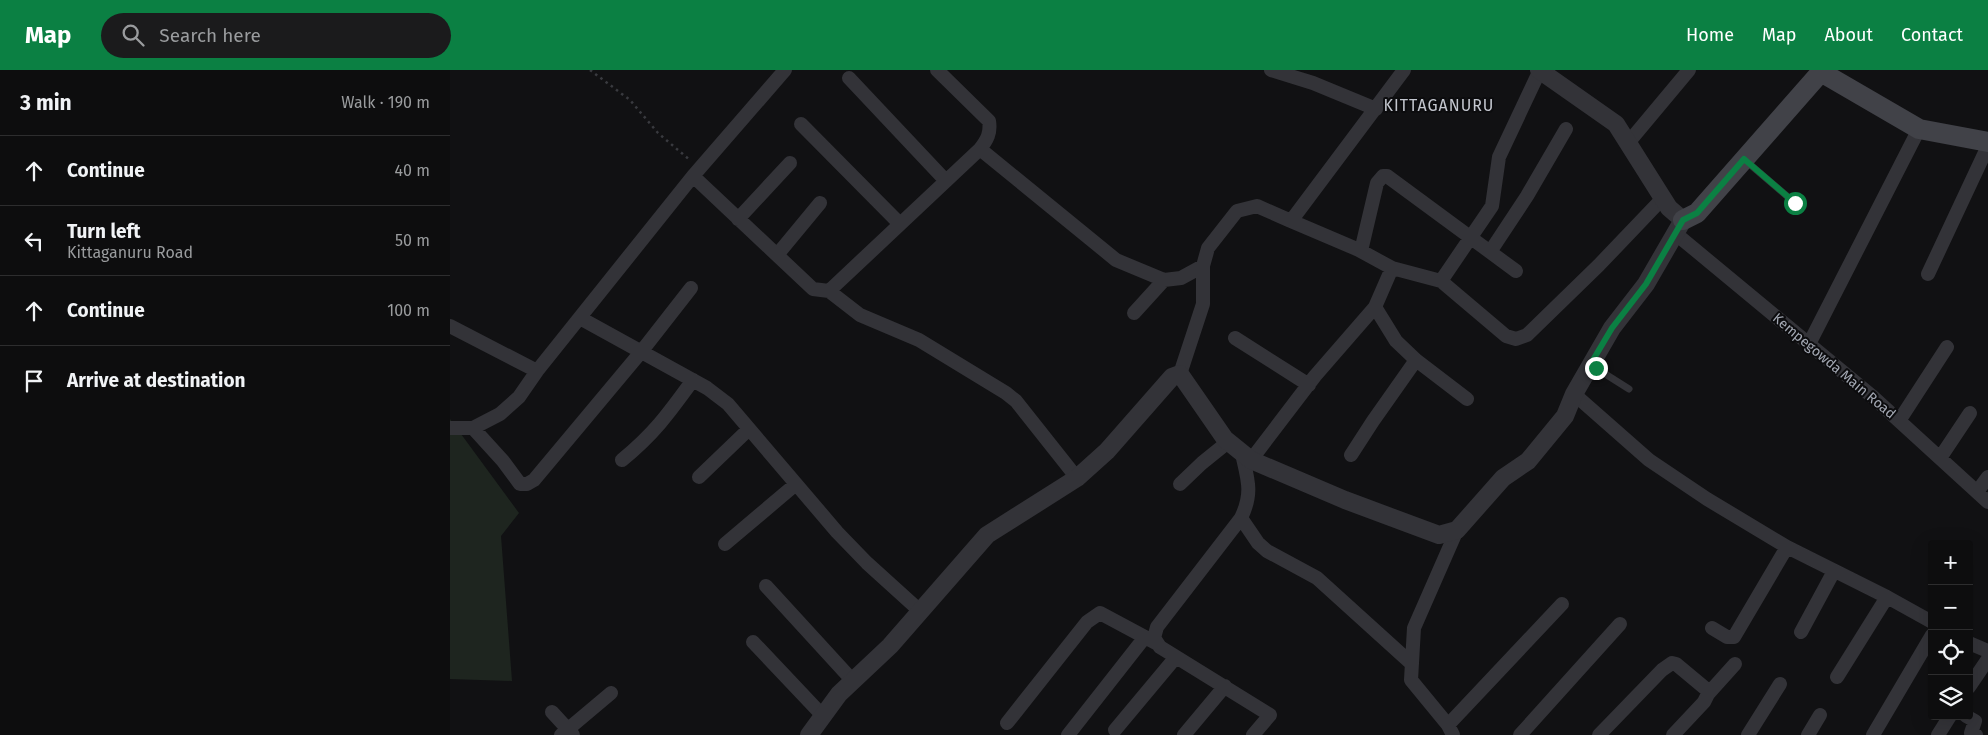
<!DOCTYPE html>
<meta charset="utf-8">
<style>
body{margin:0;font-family:"Fira Sans",sans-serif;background:#1b1b1c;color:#f1f3f6}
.controls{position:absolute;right:15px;bottom:15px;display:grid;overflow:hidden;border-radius:5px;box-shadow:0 5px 20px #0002}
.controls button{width:45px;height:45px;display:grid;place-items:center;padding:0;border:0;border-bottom:1px solid #2d2d2e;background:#0d0d0e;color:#f1f3f6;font:25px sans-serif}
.stop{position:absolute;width:15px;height:15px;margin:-11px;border:4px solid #0b8043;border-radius:50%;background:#fff}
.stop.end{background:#0b8043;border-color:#fff;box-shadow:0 1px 5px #0008}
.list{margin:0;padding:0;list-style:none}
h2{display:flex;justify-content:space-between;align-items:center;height:65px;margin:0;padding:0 20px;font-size:21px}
h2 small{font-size:16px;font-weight:400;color:#9a9c9e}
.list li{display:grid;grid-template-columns:32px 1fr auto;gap:15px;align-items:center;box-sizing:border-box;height:70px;padding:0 20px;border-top:1px solid #2d2d2e}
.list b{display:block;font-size:19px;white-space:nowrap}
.list p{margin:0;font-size:16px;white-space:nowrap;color:#9a9c9e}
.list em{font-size:16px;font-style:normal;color:#9a9c9e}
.icon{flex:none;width:28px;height:28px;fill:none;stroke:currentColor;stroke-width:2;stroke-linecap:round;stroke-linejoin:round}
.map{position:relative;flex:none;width:1538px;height:665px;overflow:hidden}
header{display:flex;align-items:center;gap:30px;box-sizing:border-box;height:70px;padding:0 25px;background:#0b8043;color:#fff}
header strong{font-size:24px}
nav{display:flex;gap:28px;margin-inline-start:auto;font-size:18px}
.search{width:350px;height:45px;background:#1b1b1c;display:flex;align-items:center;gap:12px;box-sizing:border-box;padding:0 18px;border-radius:28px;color:#9a9c9e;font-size:19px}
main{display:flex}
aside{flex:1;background:#0d0d0e}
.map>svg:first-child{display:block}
</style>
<header>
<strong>Map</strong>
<div class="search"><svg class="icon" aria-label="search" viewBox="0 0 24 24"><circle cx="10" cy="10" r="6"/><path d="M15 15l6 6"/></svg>Search here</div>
<nav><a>Home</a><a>Map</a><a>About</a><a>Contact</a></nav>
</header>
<main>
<aside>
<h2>3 min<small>Walk · 190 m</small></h2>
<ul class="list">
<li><svg class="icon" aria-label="ahead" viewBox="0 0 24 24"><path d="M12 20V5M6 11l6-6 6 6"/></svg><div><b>Continue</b></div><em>40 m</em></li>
<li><svg class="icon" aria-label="left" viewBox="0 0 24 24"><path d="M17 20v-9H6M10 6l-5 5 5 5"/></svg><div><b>Turn left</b><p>Kittaganuru Road</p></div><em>50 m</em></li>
<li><svg class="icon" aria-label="ahead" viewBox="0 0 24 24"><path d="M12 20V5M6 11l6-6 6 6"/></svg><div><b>Continue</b></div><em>100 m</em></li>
<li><svg class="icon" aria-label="arrive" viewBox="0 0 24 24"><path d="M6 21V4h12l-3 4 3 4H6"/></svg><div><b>Arrive at destination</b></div></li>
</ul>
</aside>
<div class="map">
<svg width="1538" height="665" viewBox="0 0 1538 665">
<rect width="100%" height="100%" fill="#111113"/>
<!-- green -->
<path fill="#1e251f" d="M0 349 69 443 51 466 62 611 0 609Z"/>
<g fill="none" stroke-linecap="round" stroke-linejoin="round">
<!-- path -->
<path stroke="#393a3f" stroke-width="2.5" stroke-dasharray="2.5 4" stroke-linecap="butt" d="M140 0 180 30 208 63 241 91"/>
<!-- service -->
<path stroke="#333338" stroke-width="7" d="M1296 91 1345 133
M1141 295 1179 319"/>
<!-- minor -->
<path stroke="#333338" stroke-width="14" d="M487 0 539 51C541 63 537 70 530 79
M821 0 863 13 926 39
M399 8 496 111
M351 54 450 154
M1178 73 1239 0
M243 106 335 0
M288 149 340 93
M841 151 909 180 942 198 991 211 1056 266 1066 269 1077 265 1149 195 1213 128
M1226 164 1423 327 1538 432
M911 181 927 113 933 106H937L1066 201
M1040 182 1077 126 1116 59
M327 185 370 133
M1478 204 1538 76
M991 211 1042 136 1049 87 1090 0
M379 221 410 245 469 270 556 323 566 331 627 408
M925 237 946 271 966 290 1017 329
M684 243 714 210
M130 248 257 318 278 334 387 462 417 493 470 541
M0 256 87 301 243 106 363 219 379 221 530 79 666 190 714 210 731 208 753 196
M785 268 859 315
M1359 274 1469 59
M730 304 753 234V196L758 178 787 141 807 136 841 151 954 0
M1124 324 1199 390 1257 429 1337 477 1437 527 1482 552
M1449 351 1497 277
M0 358H23L50 344 69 327 87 301
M23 358 53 391 70 414H77L84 410 191 282 241 218
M792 384C798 410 803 423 791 448L707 557 704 568 710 577 820 645 803 665
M901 385 923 351 966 290
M1490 388 1520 343
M172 390C204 364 219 343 243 310
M801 390 865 306 925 237 942 198
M249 407 299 359
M730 414 752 393 778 372
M1527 422 1538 407
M791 448 808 473 817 481 867 508 962 594
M275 474 346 414
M316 516 403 611
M1262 558 1277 567H1284L1337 477
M1351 562 1384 501
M303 572 373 646
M1519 573 1538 581
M1387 607 1437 527
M1519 617 1538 589
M1258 624 1285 594
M102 642 123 665
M1516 646 1525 651 1521 663 1526 665
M557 653 637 552 650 543 706 573
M998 655 1112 534
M665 660 726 587
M111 665 161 623
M618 665 695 567
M734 665 775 616
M1003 665 998 655 961 610 964 558 1007 460
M1070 665 1170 554
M1149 665 1212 600 1222 593 1226 594 1256 619 1258 624 1254 632 1223 665
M1298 665 1330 614
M1358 665 1370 645
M1423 665 1482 565
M1488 665 1500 646"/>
<!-- tertiary -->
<path stroke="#333338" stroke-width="18" d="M359 665 389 624 440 576 537 465 627 408 657 381 722 307 730 304 775 369 801 390 895 430 989 465 1007 460 1053 408 1078 391 1115 346 1124 324 1162 258 1196 214 1233 150 1219 138 1166 54 1089 0"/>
<!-- secondary -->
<path stroke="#414248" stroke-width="20" d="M1233 150 1247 143 1371 2 1469 59 1538 72"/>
</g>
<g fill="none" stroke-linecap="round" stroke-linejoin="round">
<!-- route -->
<path stroke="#0b8043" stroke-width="6" d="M1146 298 1140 295 1162 258 1196 214 1233 150 1247 143 1294 89 1345 133"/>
</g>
<g text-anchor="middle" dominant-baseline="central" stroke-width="4" stroke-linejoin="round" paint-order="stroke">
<!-- street labels -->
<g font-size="14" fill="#a3a8b3" stroke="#0c0c0e">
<text transform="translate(1384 296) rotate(40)">Kempegowda Main Road</text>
</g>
<!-- quarter labels -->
<g font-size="16" letter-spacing="1" fill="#c4c7cf" stroke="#0c0c0e">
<text x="989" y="35">KITTAGANURU</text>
</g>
</g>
</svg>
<div class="controls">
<button>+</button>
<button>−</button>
<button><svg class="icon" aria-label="locate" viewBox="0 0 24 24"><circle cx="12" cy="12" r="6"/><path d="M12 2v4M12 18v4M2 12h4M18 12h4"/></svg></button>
<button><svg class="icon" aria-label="layers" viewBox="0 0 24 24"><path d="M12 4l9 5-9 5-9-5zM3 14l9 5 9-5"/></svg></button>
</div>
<div class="stop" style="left:1345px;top:133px"></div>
<div class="stop end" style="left:1146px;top:298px"></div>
</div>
</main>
